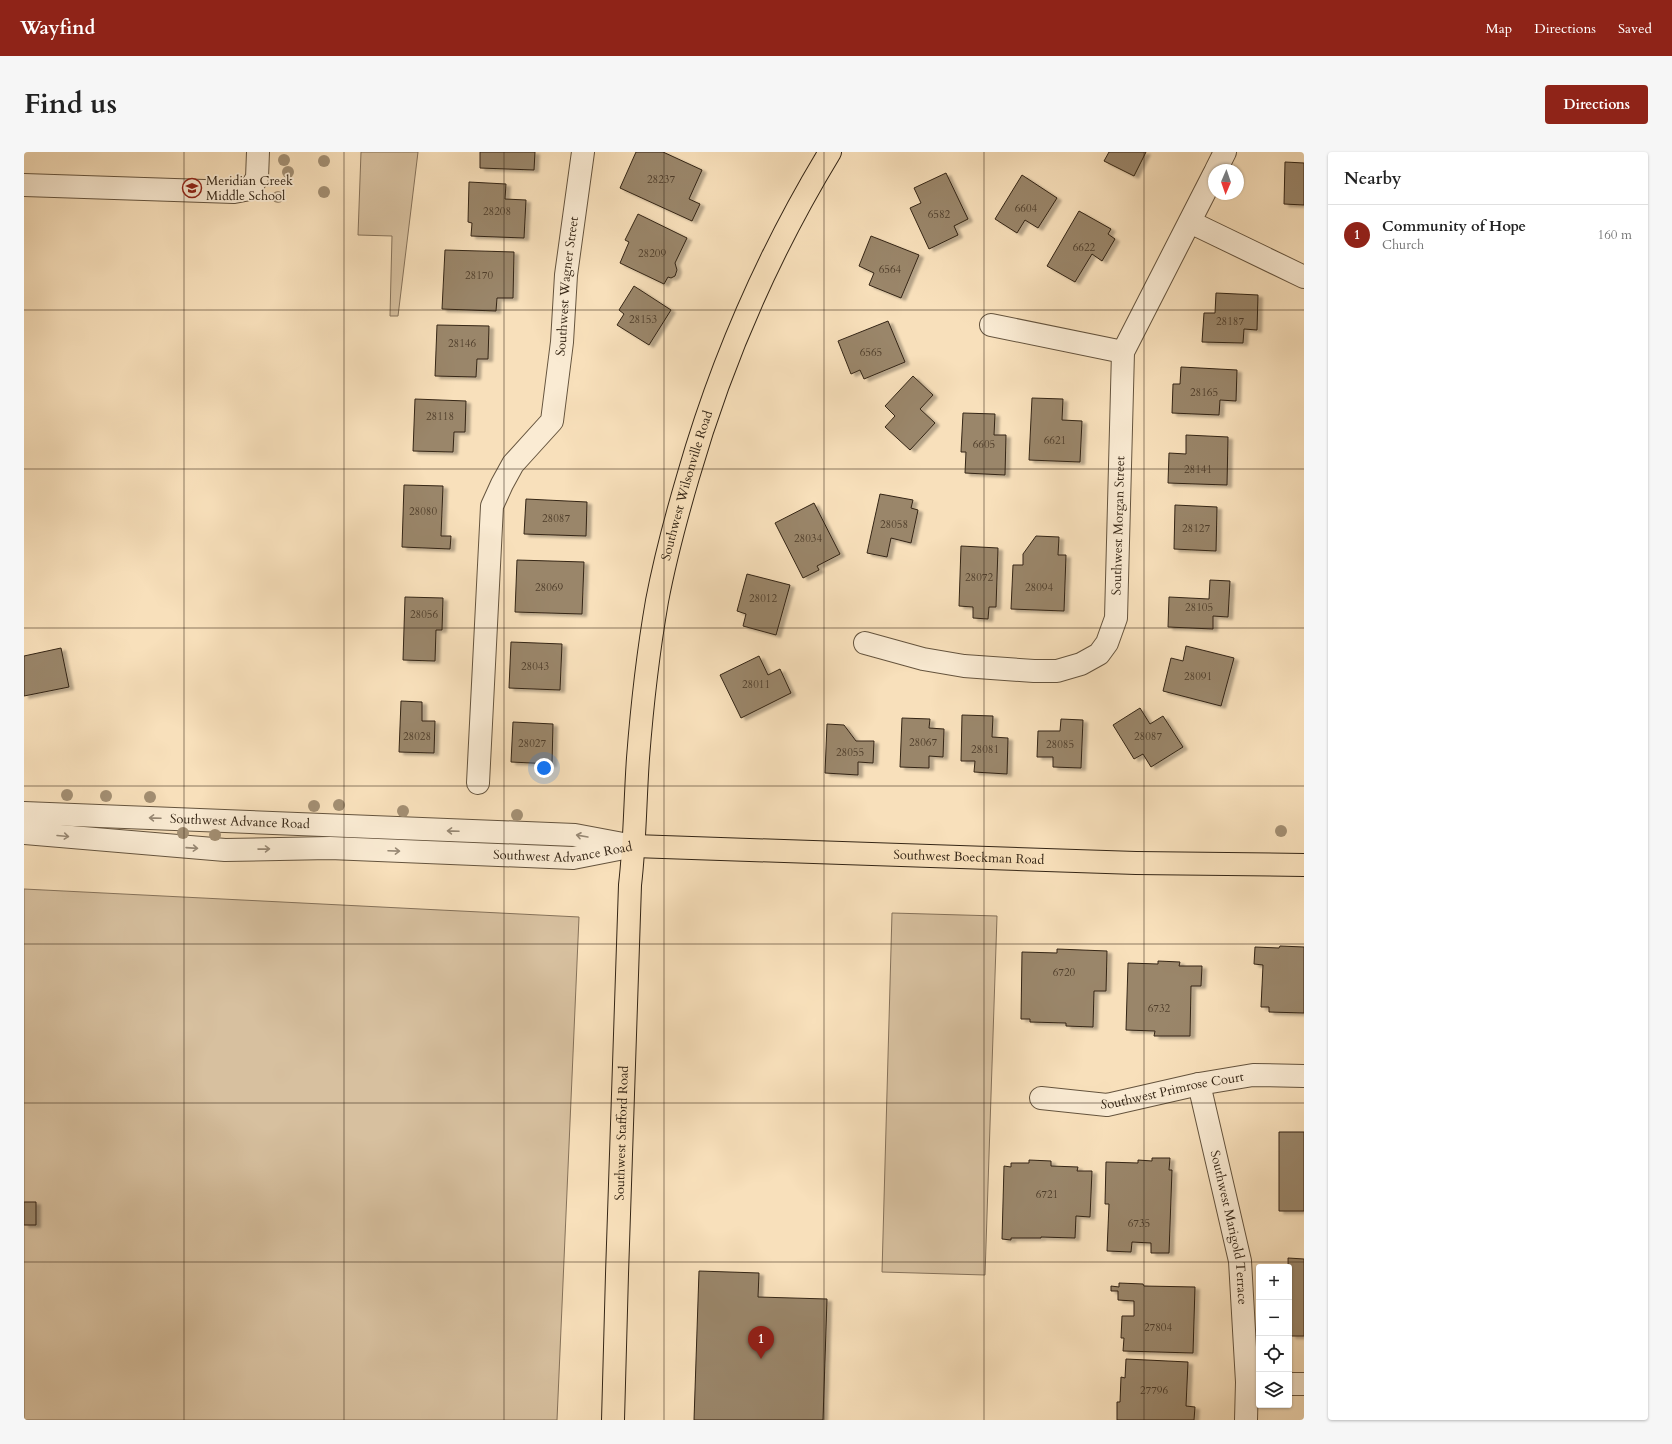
<!DOCTYPE html>
<meta charset="utf-8">
<style>
body{margin:0;font-family:Cardo,serif;background:#f6f6f6;color:#222}
.controls{position:absolute;right:12px;bottom:12px;display:grid;overflow:hidden;border-radius:4px;box-shadow:0 1px 3px #0004}
.controls button{width:36px;height:36px;display:grid;place-items:center;padding:0;border:0;border-bottom:1px solid #e0e0e0;background:#fff;color:#222;font:20px sans-serif}
.compass{position:absolute;left:1184px;top:12px;width:36px;height:36px;border-radius:50%;background:#fff;box-shadow:0 1px 3px #0004;rotate:182deg}
.you{position:absolute;left:520px;top:616px;width:14px;height:14px;margin:-10px;border:3px solid #fff;border-radius:50%;background:#1a73e8;box-shadow:0 0 0 6px #1a73e833}
.badge{display:grid;place-items:center;width:26px;height:26px;border-radius:50%;background:#8f2418;color:#fff;font-size:13px;font-weight:700}
.pin{position:absolute;translate:-50% -33px;filter:drop-shadow(0 1px 2px #0008)}
.pin::after{content:'';position:absolute;top:21px;width:14px;height:12px;background:inherit;clip-path:polygon(0 0,100% 0,50% 100%)}
.list{margin:0;padding:0;list-style:none}
h2{display:flex;justify-content:space-between;align-items:center;height:52px;margin:0;padding:0 16px;font-size:17px}
h2 small{font-size:13px;font-weight:400;color:#767676}
.list li{display:grid;grid-template-columns:26px 1fr auto;gap:12px;align-items:center;box-sizing:border-box;height:60px;padding:0 16px;border-top:1px solid #e0e0e0}
.list b{display:block;font-size:15px;white-space:nowrap}
.list p{margin:0;font-size:13px;white-space:nowrap;color:#767676}
.list em{font-size:13px;font-style:normal;color:#767676}
.icon{flex:none;width:22px;height:22px;fill:none;stroke:currentColor;stroke-width:2;stroke-linecap:round;stroke-linejoin:round}
.map{position:relative;flex:none;width:1280px;height:1268px;overflow:hidden;border-radius:4px}
header{display:flex;align-items:center;gap:24px;box-sizing:border-box;height:56px;padding:0 20px;background:#8f2418;color:#fff}
header strong{font-size:19px}
nav{display:flex;gap:22px;margin-inline-start:auto;font-size:14px}
.intro{display:flex;align-items:center;justify-content:space-between;box-sizing:border-box;height:96px;padding:0 24px}
h1{margin:0;font-size:28px}
.button{padding:10px 18px;border-radius:4px;background:#8f2418;color:#fff;font-size:14px;font-weight:700}
main{display:flex;gap:24px;padding:0 24px}
aside{flex:1;background:#fff;border-radius:4px;box-shadow:0 1px 3px #0004}
.map>svg:first-child{display:block}
</style>
<header>
<strong>Wayfind</strong>
<nav><a>Map</a><a>Directions</a><a>Saved</a></nav>
</header>
<div class="intro"><h1>Find us</h1><a class="button">Directions</a></div>
<main>
<div class="map">
<svg width="1280" height="1268" viewBox="0 0 1280 1268">
<defs>
<filter id="shadow"><feDropShadow dx="4.5" dy="2.5" stdDeviation="1" flood-color="#0004"/></filter>
</defs>
<rect width="100%" height="100%" fill="#f8e0bb"/>
<filter id="stains"><feTurbulence type="fractalNoise" baseFrequency=".005" numOctaves="4"/><feColorMatrix values="0 0 0 0 .2 0 0 0 0 .09 0 0 0 0 .02 0 0 0 .5 -.17"/></filter>
<radialGradient id="worn" r=".72"><stop offset=".6" stop-color="#630" stop-opacity="0"/><stop offset="1" stop-color="#630" stop-opacity=".3"/></radialGradient>
<!-- green -->
<path fill="#d7c09f" stroke="#86725a" d="M337 0H394L374 164H366L368 84 334 83Z
M0 737 555 765 533 1268H0Z
M868 761 973 764 961 1123 858 1120Z"/>
<!-- building -->
<path fill="#9a866b" stroke="#342515" filter="url(#shadow)" d="M456 0H511L510 18 456 16Z
M612 0H639L678 18 665 47 676 52 668 69 596 36Z
M1085 0H1122L1110 24 1080 9Z
M1261 10 1280 11V53L1260 52Z
M922 21 944 67 930 74 934 83 905 97 886 56 897 51 890 36Z
M998 23 1033 46 1014 76 1001 68 993 81 971 67Z
M445 30 482 32 481 47 502 48 500 86 447 84 448 71 444 70Z
M1055 59 1087 77 1084 82 1091 87 1078 109 1068 102 1051 130 1023 114Z
M614 62 663 86 651 111 653 118 651 124 647 126 644 125 640 132 596 111 605 90 601 88Z
M847 84 895 103 877 146 845 133 850 121 835 114Z
M421 98 490 100 489 146H473L472 159 418 157Z
M610 134 647 158 625 193 593 173 600 162 595 158Z
M1192 141 1234 143 1233 178 1220 177 1219 191 1178 190 1180 161H1191Z
M864 169 881 210 840 227 836 218 827 222 814 189Z
M413 173 465 174 464 207H453L452 225 411 224Z
M1157 215 1213 218 1212 249 1196 248 1195 263 1148 261 1149 232H1156Z
M889 224 909 243 896 257 911 271 886 298 861 275 871 264 861 254Z
M1008 246 1039 247 1038 268 1058 269 1056 310 1005 308Z
M391 247 442 249 441 280H430L429 300 389 299Z
M939 261 971 262 970 283H982L981 323 941 321 942 300H937Z
M1162 283 1204 285 1203 333 1144 331 1145 301 1162 302Z
M380 333 419 334 417 384H427L426 397 378 395Z
M856 342 889 348 887 356 894 358 887 391 867 386 863 405 843 401Z
M502 347 563 350 562 384 500 382Z
M790 351 816 402 793 414 795 418 779 426 751 371Z
M1151 353 1193 355 1192 399 1150 397Z
M1012 384 1035 385 1034 403H1042L1040 459 987 457 989 413H999V402Z
M937 394 974 396 972 455H965L964 467 949 466V455L935 454Z
M493 408 560 410 558 462 491 460Z
M723 422 766 433 752 483 719 474 722 462 713 459Z
M1186 428 1206 429 1204 465 1189 464V477L1144 475 1145 445 1185 447Z
M381 445 419 446 418 478H412L411 509 379 508Z
M487 490 538 492 536 538 485 536Z
M1162 494 1210 506 1197 554 1139 539 1147 506 1159 509Z
M37 496 45 535 0 544V504Z
M735 504 744 523 756 517 767 541 717 566 696 523Z
M377 549 398 550V569H411L410 601 375 600Z
M1116 556 1126 572 1139 564 1159 595 1127 615 1119 602 1110 607 1089 573Z
M938 563 969 564 968 585 984 586 983 622 950 620 951 609H937Z
M878 566 906 567 905 576 920 577 919 605 905 604V616L876 615Z
M1037 567 1059 568 1057 616 1029 615V605H1013L1014 579H1036Z
M489 570 529 572 528 612 487 610Z
M803 572 820 573 832 589H850L849 611 834 610V623L801 621Z
M1256 794 1280 795V861L1245 860V855H1237L1239 813 1230 812 1231 795 1255 796Z
M1033 797 1083 799 1082 839H1070L1069 875 1042 874V871L1006 870V867H997L998 800 1033 801Z
M1134 809 1156 810 1155 814H1178L1177 834H1167L1166 884H1130L1131 879 1102 878 1104 811 1134 812Z
M1255 980H1280V1059H1255Z
M1128 1006H1146L1145 1018H1148L1145 1101H1127V1091L1108 1090 1107 1100 1083 1099 1085 1052H1081L1082 1010 1114 1011V1008L1128 1009Z
M1005 1008 1027 1009V1014L1054 1015 1053 1019H1068L1066 1065 1052 1064 1051 1086 1017 1085V1086H987V1088L978 1087 980 1014 987 1015V1011H1005Z
M0 1050H12V1073H0Z
M1264 1106 1280 1107V1184H1267V1170H1265Z
M675 1119 735 1121 734 1145 803 1147 799 1268H670Z
M1095 1131 1119 1132 1120 1134 1171 1135 1169 1201 1099 1199 1100 1186H1097L1098 1164H1110V1149L1094 1148V1139H1087V1134L1095 1135Z
M1102 1207 1164 1210 1162 1254 1171 1255 1170 1268H1093V1250H1096L1097 1225 1101 1226Z"/>
<g fill="none" stroke-linecap="round" stroke-linejoin="round">
<!-- minor casing -->
<g stroke="#65543e" stroke-width="24">
<g id="minor">
<path d="M1192 18 1201 0"/>
<path d="M0 33 210 40 226 37 233 26 234 0"/>
<path d="M1166 70 1280 125"/>
<path d="M967 173 1099 200"/>
<path id="s1" d="M841 491 899 507 940 514 1010 519H1033L1057 512 1075 502 1083 491 1092 466 1099 200 1190 22"/>
<path id="s2" d="M454 631 468 354 478 332 489 312 528 269 538 190 542 123 559 0"/>
<path id="s3" d="M0 661 551 683 599 692"/>
<path id="s4" d="M0 681 201 698 306 696 549 706 610 694"/>
<path id="s5" d="M1175 932 1216 1109 1223 1230 1222 1268"/>
<path id="s6" d="M1017 946 1083 953 1175 932 1229 923 1280 924"/>
<path d="M1265 1232H1280"/>
</g>
</g>
<!-- major casing -->
<g stroke="#342515" stroke-width="24">
<g id="major">
<path id="s7" d="M610 694 1112 711 1280 713"/>
<path id="s8" d="M589 1268 593 1122 606 733C611 691 611 649 614 606 618 554 624 501 633 449 641 407 652 366 664 325 697 210 744 102 806 0"/>
</g>
</g>
<!-- minor -->
<use href="#minor" stroke="#faebd3" stroke-width="22"/>
<!-- major -->
<use href="#major" stroke="#f8e0bb" stroke-width="22"/>
</g>
<!-- trees -->
<g fill="#a38f73">
<circle cx="260" cy="8" r="6"/>
<circle cx="300" cy="9" r="6"/>
<circle cx="264" cy="20" r="6"/>
<circle cx="300" cy="40" r="6"/>
<circle cx="254" cy="45" r="6"/>
<circle cx="43" cy="643" r="6"/>
<circle cx="82" cy="644" r="6"/>
<circle cx="126" cy="645" r="6"/>
<circle cx="315" cy="653" r="6"/>
<circle cx="290" cy="654" r="6"/>
<circle cx="379" cy="659" r="6"/>
<circle cx="493" cy="663" r="6"/>
<circle cx="1257" cy="679" r="6"/>
<circle cx="159" cy="681" r="6"/>
<circle cx="191" cy="683" r="6"/>
</g>
<!-- one-way arrows -->
<defs><path id="oneway-shaft" d="M-6 0H5M1.5-3L5.5 0L1.5 3" fill="none" stroke-width="1.6" stroke-linecap="round" stroke-linejoin="round"/></defs>
<g stroke="#978874">
<use href="#oneway-shaft" transform="translate(131 666) rotate(-178)"/>
<use href="#oneway-shaft" transform="translate(429 679) rotate(-178)"/>
<use href="#oneway-shaft" transform="translate(39 684) rotate(5)"/>
<use href="#oneway-shaft" transform="translate(558 684) rotate(-170)"/>
<use href="#oneway-shaft" transform="translate(168 696) rotate(4)"/>
<use href="#oneway-shaft" transform="translate(240 697) rotate(-1)"/>
<use href="#oneway-shaft" transform="translate(370 699) rotate(2)"/>
</g>
<!-- grid -->
<path fill="none" stroke="#342515" stroke-width="1" stroke-opacity="0.55" d="M160 0V1268M320 0V1268M480 0V1268M640 0V1268M800 0V1268M960 0V1268M1120 0V1268M0 158H1280M0 317H1280M0 476H1280M0 634H1280M0 792H1280M0 951H1280M0 1110H1280"/>
<!-- icons -->
<defs>
<g id="school-ring" transform="scale(1)"><circle r="9.5" fill="#faebd3" stroke="#8f2418" stroke-width="1.5"/><path d="M0-5L7-2L0 1L-7-2ZM-4 1L0 2.5L4 1V4Q0 6-4 4Z" fill="#8f2418"/></g>
</defs>
<g fill-rule="evenodd">
<use href="#school-ring" x="168" y="36"/>
</g>
<g text-anchor="middle" dominant-baseline="central" stroke-width="3.5" stroke-linejoin="round" paint-order="stroke">
<!-- number labels -->
<g font-size="11" fill="#4e3d2a">
<text x="637" y="27">28237</text>
<text x="1002" y="56">6604</text>
<text x="473" y="59">28208</text>
<text x="915" y="62">6582</text>
<text x="1060" y="95">6622</text>
<text x="628" y="101">28209</text>
<text x="866" y="117">6564</text>
<text x="455" y="123">28170</text>
<text x="619" y="167">28153</text>
<text x="1206" y="169">28187</text>
<text x="438" y="191">28146</text>
<text x="847" y="200">6565</text>
<text x="1180" y="240">28165</text>
<text x="416" y="264">28118</text>
<text x="1031" y="288">6621</text>
<text x="960" y="292">6605</text>
<text x="1174" y="317">28141</text>
<text x="399" y="359">28080</text>
<text x="532" y="366">28087</text>
<text x="870" y="372">28058</text>
<text x="1172" y="376">28127</text>
<text x="784" y="386">28034</text>
<text x="955" y="425">28072</text>
<text x="525" y="435">28069</text>
<text x="1015" y="435">28094</text>
<text x="739" y="446">28012</text>
<text x="1175" y="455">28105</text>
<text x="400" y="462">28056</text>
<text x="511" y="514">28043</text>
<text x="1174" y="524">28091</text>
<text x="732" y="532">28011</text>
<text x="393" y="584">28028</text>
<text x="1124" y="584">28087</text>
<text x="899" y="590">28067</text>
<text x="508" y="591">28027</text>
<text x="1036" y="592">28085</text>
<text x="961" y="597">28081</text>
<text x="826" y="600">28055</text>
<text x="1040" y="820">6720</text>
<text x="1135" y="856">6732</text>
<text x="1023" y="1042">6721</text>
<text x="1115" y="1071">6735</text>
<text x="1134" y="1175">27804</text>
<text x="1130" y="1238">27796</text>
</g>
<!-- poi labels -->
<g font-size="13" fill="#342515" stroke="#faebd3" text-anchor="start">
<text x="182" y="29">Meridian Creek<tspan x="182" dy="15">Middle School</tspan></text>
</g>
<!-- street labels -->
<g font-size="13" fill="#342515" stroke="#faebd3">
<text stroke="none"><textPath href="#s2" startOffset="518">Southwest Wagner Street</textPath></text>
<text stroke="none"><textPath href="#s8" startOffset="940">Southwest Wilsonville Road</textPath></text>
<text stroke="none"><textPath href="#s1" startOffset="373">Southwest Morgan Street</textPath></text>
<text stroke="none"><textPath href="#s3" startOffset="216">Southwest Advance Road</textPath></text>
<text stroke="none"><textPath href="#s4" startOffset="540">Southwest Advance Road</textPath></text>
<text stroke="none"><textPath href="#s7" startOffset="335">Southwest Boeckman Road</textPath></text>
<text stroke="none"><textPath href="#s6" startOffset="133">Southwest Primrose Court</textPath></text>
<text stroke="none"><textPath href="#s8" startOffset="287">Southwest Stafford Road</textPath></text>
<text stroke="none"><textPath href="#s5" startOffset="147">Southwest Marigold Terrace</textPath></text>
</g>
</g>
<rect width="100%" height="100%" filter="url(#stains)"/>
<rect width="100%" height="100%" fill="url(#worn)"/>
</svg>
<div class="controls">
<button>+</button>
<button>−</button>
<button><svg class="icon" aria-label="locate" viewBox="0 0 24 24"><circle cx="12" cy="12" r="6"/><path d="M12 2v4M12 18v4M2 12h4M18 12h4"/></svg></button>
<button><svg class="icon" aria-label="layers" viewBox="0 0 24 24"><path d="M12 4l9 5-9 5-9-5zM3 14l9 5 9-5"/></svg></button>
</div>
<svg class="compass" viewBox="-18 -18 36 36"><path d="M0-13l5 13h-10z" fill="#e53935"/><path d="M0 13l5-13h-10z" fill="#767676"/></svg>
<div class="you"></div>
<div class="pin badge" style="left:737px;top:1207px">1</div>
</div>
<aside>
<h2>Nearby<small></small></h2>
<ul class="list">
<li><span class="badge">1</span><div><b>Community of Hope</b><p>Church</p></div><em>160 m</em></li>
</ul>
</aside>
</main>
